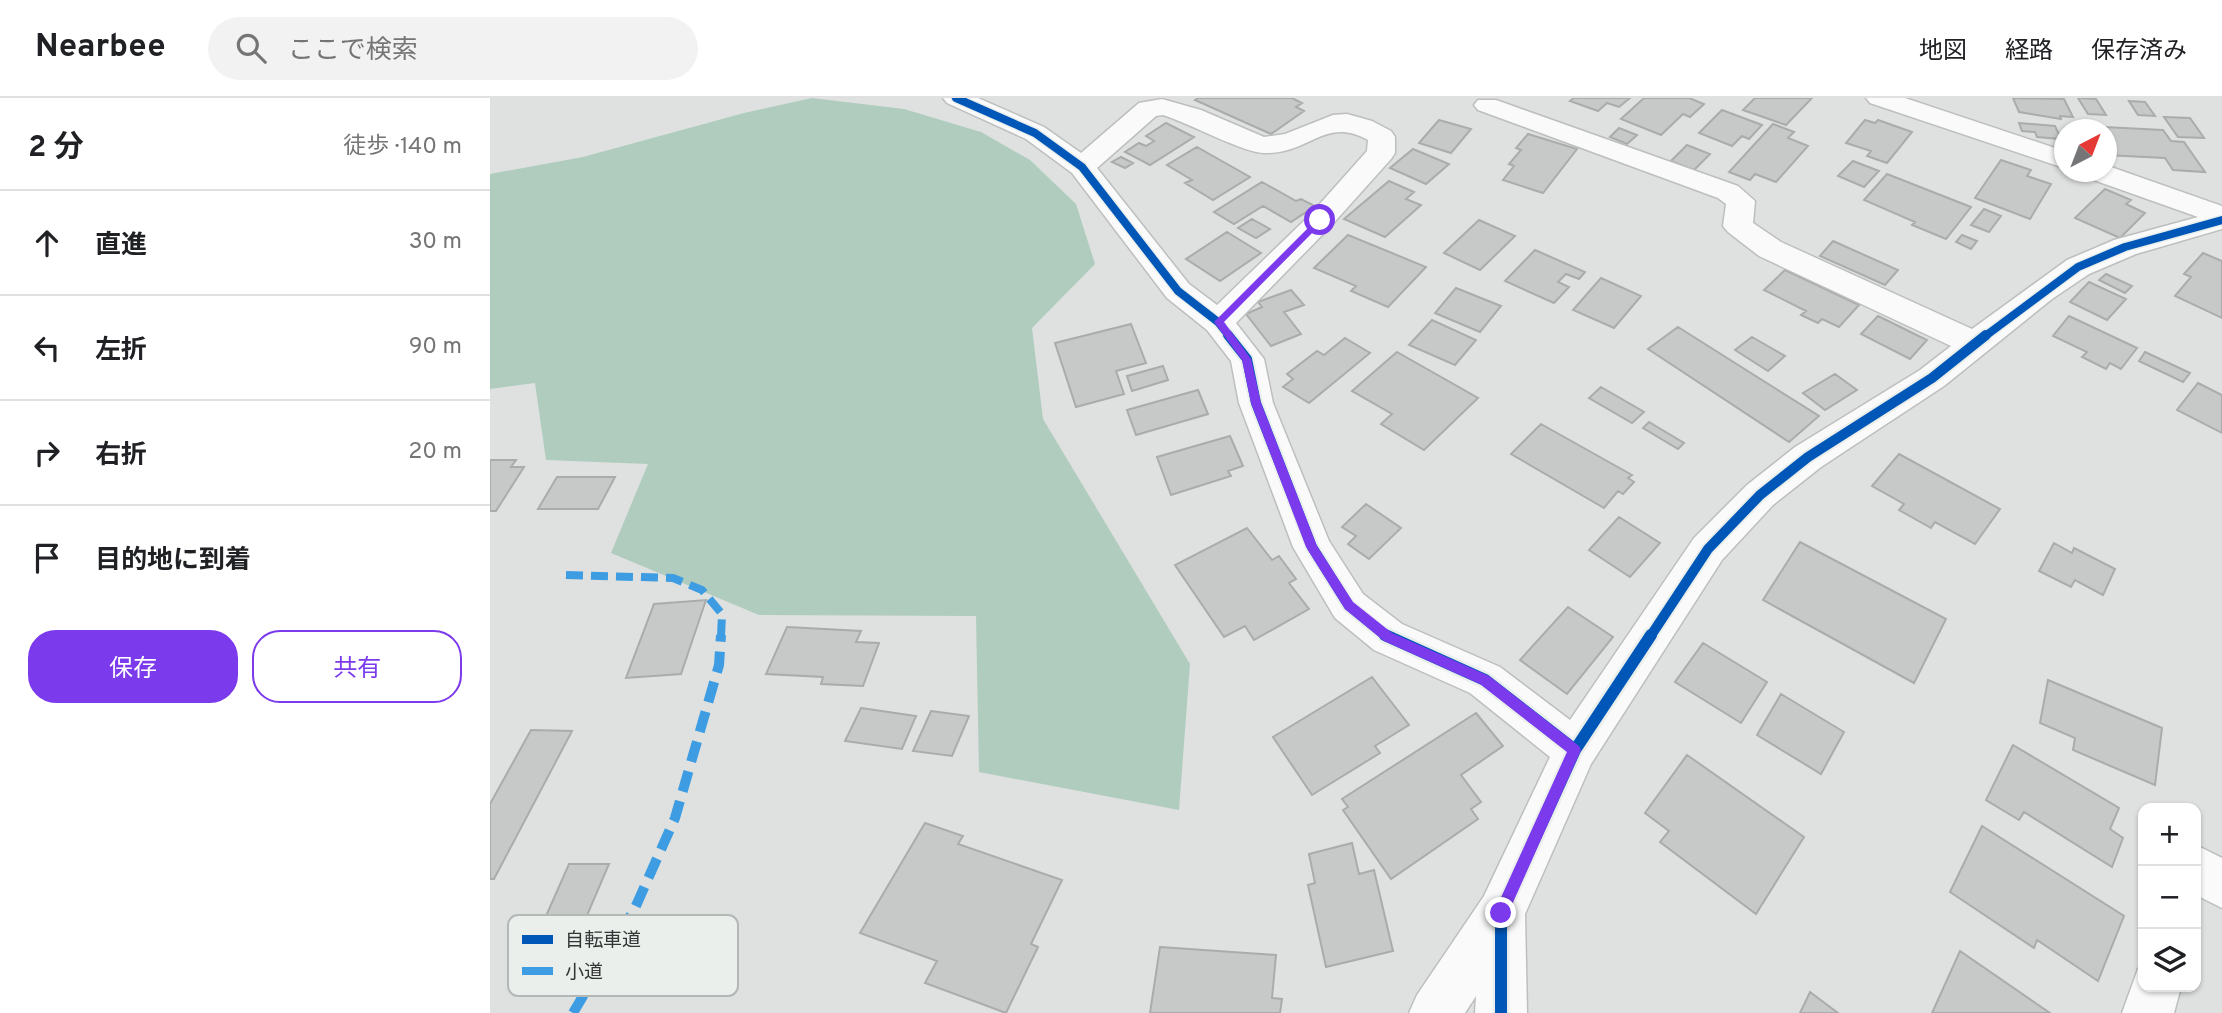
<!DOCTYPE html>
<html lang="ja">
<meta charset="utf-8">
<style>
body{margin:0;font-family:Overpass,"Noto Sans JP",sans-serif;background:#f2f2f2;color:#202124}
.controls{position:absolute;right:21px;bottom:21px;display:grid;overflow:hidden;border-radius:14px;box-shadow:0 2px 5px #0004}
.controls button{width:63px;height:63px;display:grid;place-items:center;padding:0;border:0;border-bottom:2px solid #e0e0e0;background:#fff;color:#202124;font:35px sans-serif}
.compass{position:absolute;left:1564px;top:21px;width:63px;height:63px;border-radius:50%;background:#fff;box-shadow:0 2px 5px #0004;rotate:42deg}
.stop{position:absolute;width:21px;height:21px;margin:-16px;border:5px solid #7c3aed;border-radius:50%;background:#fff}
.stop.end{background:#7c3aed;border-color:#fff;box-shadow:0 2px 7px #0008}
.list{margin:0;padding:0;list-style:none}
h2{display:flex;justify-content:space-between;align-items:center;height:91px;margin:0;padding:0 28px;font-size:30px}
h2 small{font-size:23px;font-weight:400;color:#757577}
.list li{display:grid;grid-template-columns:46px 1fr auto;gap:21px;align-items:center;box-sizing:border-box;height:105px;padding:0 28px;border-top:2px solid #e0e0e0}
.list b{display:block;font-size:26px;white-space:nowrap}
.list em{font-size:23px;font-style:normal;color:#757577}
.actions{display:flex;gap:14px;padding:21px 28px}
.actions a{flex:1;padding:16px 0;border:2px solid #7c3aed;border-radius:28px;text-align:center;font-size:24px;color:#7c3aed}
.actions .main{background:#7c3aed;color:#fff}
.icon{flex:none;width:38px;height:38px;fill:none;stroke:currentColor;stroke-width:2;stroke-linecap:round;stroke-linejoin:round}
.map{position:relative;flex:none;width:1732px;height:915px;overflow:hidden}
header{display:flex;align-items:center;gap:42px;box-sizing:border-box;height:98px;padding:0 35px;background:#fff;border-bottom:2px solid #e0e0e0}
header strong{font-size:33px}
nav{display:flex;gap:38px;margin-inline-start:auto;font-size:24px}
.search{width:490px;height:63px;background:#f2f2f2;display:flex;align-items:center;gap:18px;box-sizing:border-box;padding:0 24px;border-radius:38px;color:#757577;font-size:26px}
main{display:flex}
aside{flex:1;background:#fff}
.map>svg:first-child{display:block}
</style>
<header>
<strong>Nearbee</strong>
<div class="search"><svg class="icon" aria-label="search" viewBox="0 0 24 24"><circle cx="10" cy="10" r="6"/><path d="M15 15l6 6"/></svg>ここで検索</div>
<nav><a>地図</a><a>経路</a><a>保存済み</a></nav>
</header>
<main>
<aside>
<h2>2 分<small>徒歩 · 140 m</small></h2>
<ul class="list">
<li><svg class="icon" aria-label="ahead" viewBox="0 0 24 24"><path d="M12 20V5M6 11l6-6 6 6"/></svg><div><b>直進</b></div><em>30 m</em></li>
<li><svg class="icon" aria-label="left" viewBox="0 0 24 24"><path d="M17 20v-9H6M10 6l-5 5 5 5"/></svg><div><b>左折</b></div><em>90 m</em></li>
<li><svg class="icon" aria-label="right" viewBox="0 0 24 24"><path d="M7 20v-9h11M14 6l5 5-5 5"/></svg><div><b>右折</b></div><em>20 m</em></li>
<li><svg class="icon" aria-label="arrive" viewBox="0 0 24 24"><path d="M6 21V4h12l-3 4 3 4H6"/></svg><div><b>目的地に到着</b></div></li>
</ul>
<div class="actions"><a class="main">保存</a><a>共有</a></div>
</aside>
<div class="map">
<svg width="1732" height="915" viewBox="0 0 1732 915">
<rect width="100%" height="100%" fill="#dee1df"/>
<!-- green -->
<path fill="#b0ccbe" d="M322 0 414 11 491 34 540 62 586 106 605 166 542 230 553 321 700 566 689 712 489 674 486 518 269 517 121 455 158 366 56 362 45 285 0 291V76L93 59 254 15Z"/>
<!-- building -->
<path fill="#c7c9c8" stroke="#aaacab" stroke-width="2" d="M708 0H802L812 5 806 9 814 13 781 36 705 2Z
M1084 0H1140L1129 9 1117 5 1108 13 1080 3Z
M1154 0H1199L1214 6 1200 19 1193 16 1171 37 1131 21Z
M1265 0H1322L1296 27 1253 12Z
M1523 0 1574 1 1583 19 1570 18 1571 21 1529 14Z
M1588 0 1606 1 1616 17 1598 16Z
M1639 3 1655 4 1665 18 1648 17Z
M1232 12 1272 27 1259 41 1252 38 1242 48 1209 35Z
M1674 19 1700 20 1714 40 1688 39Z
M949 22 981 31 961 55 929 45Z
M1375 22 1385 25 1388 22 1422 34 1397 65 1377 58 1381 53 1356 45Z
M676 25 704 39 660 67 635 54 649 45 656 48 664 43 656 38Z
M1529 25 1565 28 1571 41 1547 39 1545 34 1532 33Z
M1283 26 1304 34 1298 40 1318 48 1286 84 1265 76 1260 82 1239 74Z
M1594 28 1673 32 1681 43 1694 44 1715 74 1683 72 1675 60 1616 57V32H1596Z
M1129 30 1147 37 1137 46 1120 39Z
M1038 36 1087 51 1053 95 1013 82 1024 68 1019 66 1031 52 1026 50Z
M1197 47 1220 56 1204 72 1181 63Z
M707 49 760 79 723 102 695 85 702 82 677 67Z
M923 51 959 66 936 86 900 70Z
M631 59 643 65 635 70 622 64Z
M1511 62 1541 72 1537 78 1561 86 1540 121 1485 100Z
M1363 63 1389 73 1374 89 1348 78Z
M1397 76 1481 109 1456 141 1422 127 1425 124 1374 102Z
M899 83 924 94 916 101 931 107 895 139 854 121Z
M772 84 806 103 811 101 825 108 801 124 773 108 744 126 724 114Z
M1615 91 1641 102 1636 106 1655 115 1630 140 1585 120Z
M1494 111 1511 118 1499 134 1481 127Z
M762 121 780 131 766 140 748 130Z
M989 122 1025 138 990 172 954 155Z
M737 134 771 155 730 183 696 161Z
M858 137 936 169 898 209 861 193 866 188 824 170Z
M1472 137 1487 143 1481 151 1466 144Z
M1343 143 1408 172 1395 187 1330 158Z
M1045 152 1095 174 1089 181 1076 176 1068 184 1079 189 1064 205 1015 183Z
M1713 155 1732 163V220L1685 198 1701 179 1694 176Z
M1295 172 1369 207 1349 229 1332 221 1328 225 1311 217 1316 213 1274 192Z
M1616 176 1642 188 1635 195 1609 182Z
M1111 180 1151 198 1124 230 1083 212Z
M1599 184 1636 201 1617 222 1580 204Z
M966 190 1011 208 990 234 945 215Z
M801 192 814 207 794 214 811 236 781 248 756 216 772 209 768 204Z
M1388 218 1437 242 1420 261 1371 236Z
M1579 218 1647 250 1631 271 1620 265 1616 271 1592 259 1597 254 1563 238Z
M942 222 986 242 965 267 919 247Z
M641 226 656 265 626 273 634 296 586 309 565 245Z
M1188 229 1329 318 1299 344 1158 251Z
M1262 239 1295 258 1278 273 1245 252Z
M855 240 880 255 819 305 793 289 803 281 797 276 827 253 834 257Z
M907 254 988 300 934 352 891 326 902 316 862 293Z
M1655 254 1700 275 1693 284 1649 263Z
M673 268 678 282 642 293 637 278Z
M1345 276 1367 292 1335 312 1313 295Z
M1708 285 1732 297V335L1687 312Z
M1111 289 1154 314 1142 325 1099 300Z
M708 292 718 316 646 337 637 312Z
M1159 324 1194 345 1188 351 1153 330Z
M1051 326 1142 377 1138 380 1144 384 1133 396 1128 393 1114 410 1021 356Z
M740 338 753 368 738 373 741 378 681 397 667 359Z
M1409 356 1510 411 1485 446 1445 424 1441 430 1409 412 1414 406 1382 388Z
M0 362H26L21 369H34L6 413H0Z
M67 379H125L108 411H48Z
M876 406 911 430 879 461 858 446 866 438 852 429Z
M1129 419 1170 445 1140 479 1099 452Z
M757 430 782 462 789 458 806 481 799 485 819 511 764 542 755 528 734 539 685 467Z
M1310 444 1456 521 1424 585 1273 502Z
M1564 445 1582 455 1584 450 1625 471 1613 497 1585 482 1581 489 1549 473Z
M216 502 191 576 136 580 164 506Z
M1078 509 1123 539 1077 596 1030 562Z
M297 529 371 533 366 544 389 545 373 588 331 586 333 579 276 576Z
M1213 545 1277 584 1251 625 1185 584Z
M882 579 919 627 885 648 890 655 822 697 783 639Z
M1558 582 1672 630 1665 687 1583 652 1585 640 1550 625Z
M1291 596 1354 634 1331 676 1267 637Z
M371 610 426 618 412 651 355 643Z
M441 613 479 618 462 658 423 653Z
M986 615 1013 648 971 677 991 704 981 711 988 721 901 781 853 712 858 709 852 701Z
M41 632 82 633 4 781H0V706Z
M1523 647 1629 710 1620 731 1633 740 1622 769 1534 714 1529 722 1496 702Z
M1197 657 1314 739 1266 816 1170 744 1179 733 1155 715Z
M435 725 473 738 468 746 572 782 541 846 548 849 516 915 435 885 447 863 370 835Z
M1492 728 1634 818 1608 883 1547 842 1544 850 1460 794Z
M862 745 869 776 884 772 903 853 836 869 818 787 825 785 819 756Z
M79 766H119L75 869 33 870Z
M670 849 786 857 782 900 792 901 790 915H660Z
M1470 853 1560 915H1442Z
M1320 894 1348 915H1310Z"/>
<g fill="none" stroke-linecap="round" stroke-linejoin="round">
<!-- minor casing -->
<g stroke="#bdbfbe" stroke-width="3">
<path id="minor" d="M453 0H488L554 29 591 55 649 5 672 1 711 12 774 39 795 36 843 17 857 16 882 23 901 33 905 39V55L901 61 840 129 746 225 774 261 783 305 839 443 873 496 912 526 1010 569 1080 622 1204 440 1257 387 1305 349 1430 272 1461 248 1269 158 1238 134 1233 128 1236 106 1228 100 988 12 984 7 988 2H1006L1248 88 1265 103 1263 125 1291 144 1482 231 1577 162 1624 142 1708 119 1598 80 1594 74H1616L1618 68 1732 108V131L1646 156 1599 176 1562 201 1454 288 1331 369 1283 407 1232 462 1101 666 1035 816 1037 915H985L986 898 975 915H919L927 897 994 798 1060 659 980 595 884 552 845 520 803 449 749 305 741 263 717 232 677 200 582 75 536 41 457 5ZM673 17C699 25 753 55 775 55 820 56 835 18 878 42L877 53 820 117 727 207 699 186 607 70 666 18Z
M1376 0H1415L1574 53V70L1380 5Z
M1706 747 1732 760V810L1706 797Z
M1653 869V889H1691L1684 915H1632L1648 871Z"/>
</g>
<!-- minor -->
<use href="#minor" fill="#fafafa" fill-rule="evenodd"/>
<!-- quiet-far1 -->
<path stroke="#3e9de2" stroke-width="8" stroke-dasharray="17 8" stroke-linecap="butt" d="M76 477 183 480 212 492 232 516 231 539"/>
<!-- quiet -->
<path stroke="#3e9de2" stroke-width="10" stroke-dasharray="21 10" stroke-linecap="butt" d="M83 915 145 810 185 720 229 567 231 537"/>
<!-- cycleway-far2 casing -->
<g stroke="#eaefec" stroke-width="11">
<path id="cycleway-far2" d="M466 0 545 35 592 69 688 193 728 224 740 239
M1494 239 1588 169 1635 149 1732 122"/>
</g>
<!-- cycleway-far1 casing -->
<g stroke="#eaefec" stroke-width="14">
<path id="cycleway-far1" d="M738 237 757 261 766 305 822 449 859 508 897 539
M1160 539 1218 451 1270 397 1318 359 1442 280 1496 237"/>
</g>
<!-- cycleway casing -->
<g stroke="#eaefec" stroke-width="17">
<path id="cycleway" d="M895 537 995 582 1085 652
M1011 915V815L1085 652 1161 537"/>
</g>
<!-- cycleway-far2 -->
<use href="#cycleway-far2" stroke="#0057b8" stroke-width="8"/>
<!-- cycleway-far1 -->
<use href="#cycleway-far1" stroke="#0057b8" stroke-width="10"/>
<!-- cycleway -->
<use href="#cycleway" stroke="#0057b8" stroke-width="12"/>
</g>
<!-- route -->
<path fill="#7c3aed" d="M827 121 835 122 734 224 761 261 771 305 827 448 863 504 902 535 999 578 1089 648 1091 652 1016 820 1011 822 1004 815 1077 654 990 586 894 543 855 511 816 449 761 305 752 262 724 224Z"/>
<!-- legend -->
<rect x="18" y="817" width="230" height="81" rx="10" fill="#eaefec" stroke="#b3b7b5" stroke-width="2"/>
<rect x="32" y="837" width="31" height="9" fill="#0057b8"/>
<rect x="32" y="869" width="31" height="8" fill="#3e9de2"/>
<g font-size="19" fill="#333534">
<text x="75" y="848">自転車道</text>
<text x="75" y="880">小道</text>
</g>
</svg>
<div class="controls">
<button>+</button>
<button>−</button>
<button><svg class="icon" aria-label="layers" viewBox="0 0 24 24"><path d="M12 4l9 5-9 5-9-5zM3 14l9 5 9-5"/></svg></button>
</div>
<svg class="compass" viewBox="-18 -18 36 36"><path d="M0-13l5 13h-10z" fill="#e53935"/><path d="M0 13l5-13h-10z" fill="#757577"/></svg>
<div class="stop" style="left:830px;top:122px"></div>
<div class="stop end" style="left:1011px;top:815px"></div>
</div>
</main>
